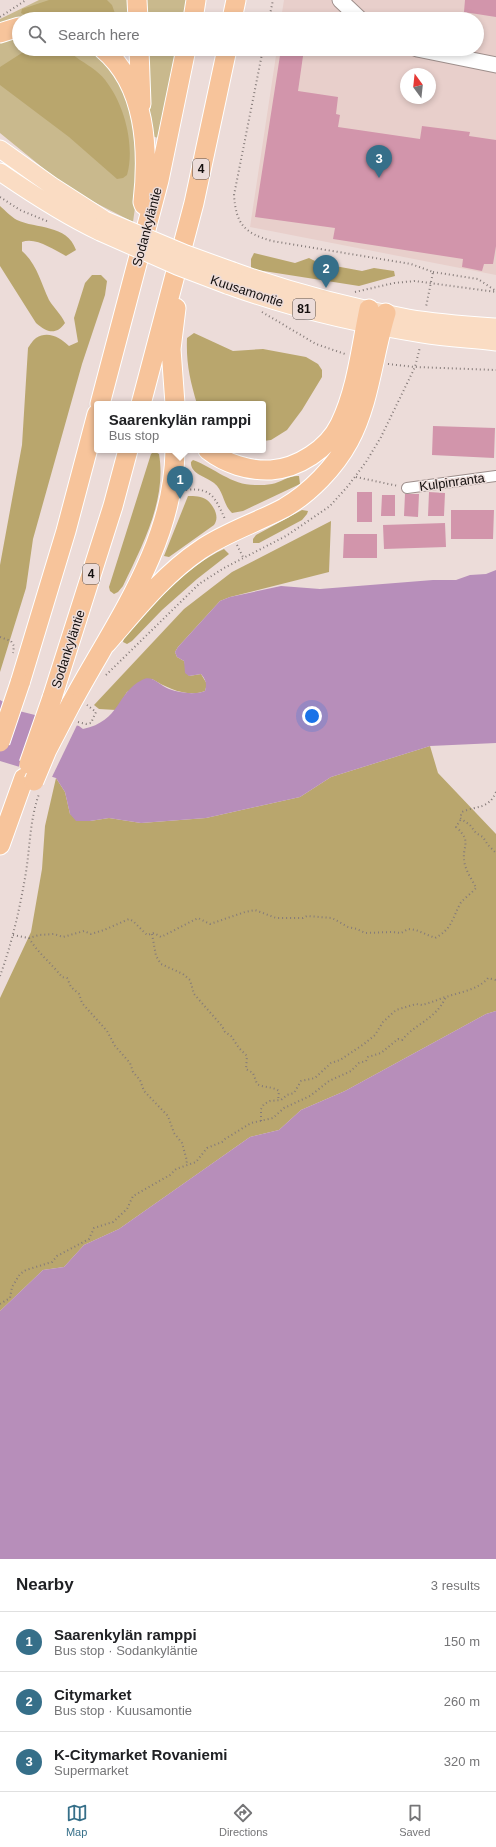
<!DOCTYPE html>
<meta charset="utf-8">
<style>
body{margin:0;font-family:Helvetica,sans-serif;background:#f2f2f2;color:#202124}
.compass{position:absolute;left:400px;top:68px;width:36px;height:36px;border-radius:50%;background:#fff;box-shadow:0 2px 6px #0003;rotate:345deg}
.you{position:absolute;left:312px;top:716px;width:14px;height:14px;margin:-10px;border:3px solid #fff;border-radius:50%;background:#1a73e8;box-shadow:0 0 0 6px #1a73e833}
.badge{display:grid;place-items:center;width:26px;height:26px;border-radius:50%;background:#366f89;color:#fff;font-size:13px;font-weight:700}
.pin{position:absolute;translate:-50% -33px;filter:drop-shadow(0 1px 2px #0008)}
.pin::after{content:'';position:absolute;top:21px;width:14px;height:12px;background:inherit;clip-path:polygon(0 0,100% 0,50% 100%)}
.popup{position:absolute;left:94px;top:401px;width:172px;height:52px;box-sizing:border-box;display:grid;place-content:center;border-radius:4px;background:#fff;filter:drop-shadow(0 1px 3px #0005);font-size:13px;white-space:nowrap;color:#757577}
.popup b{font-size:15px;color:#202124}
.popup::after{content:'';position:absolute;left:50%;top:100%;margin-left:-8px;border:8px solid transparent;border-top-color:#fff}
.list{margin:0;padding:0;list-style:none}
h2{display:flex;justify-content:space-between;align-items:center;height:52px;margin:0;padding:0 16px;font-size:17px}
h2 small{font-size:13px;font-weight:400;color:#757577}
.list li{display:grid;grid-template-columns:26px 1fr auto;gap:12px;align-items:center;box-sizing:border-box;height:60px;padding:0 16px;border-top:1px solid #e0e0e0}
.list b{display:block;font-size:15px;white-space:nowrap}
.list p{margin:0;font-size:13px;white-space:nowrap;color:#757577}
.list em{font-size:13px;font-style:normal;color:#757577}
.icon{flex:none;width:22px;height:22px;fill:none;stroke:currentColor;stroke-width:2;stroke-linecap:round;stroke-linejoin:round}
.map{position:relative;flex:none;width:496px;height:1559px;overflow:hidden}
.search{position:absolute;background:#fff;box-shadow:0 2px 6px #0003;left:12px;right:12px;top:12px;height:44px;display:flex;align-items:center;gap:10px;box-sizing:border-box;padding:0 14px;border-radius:22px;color:#757577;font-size:15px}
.sheet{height:232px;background:#fff}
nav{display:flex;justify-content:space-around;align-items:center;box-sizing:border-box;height:56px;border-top:1px solid #e0e0e0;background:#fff;font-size:11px;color:#757577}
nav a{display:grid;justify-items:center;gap:2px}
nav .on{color:#366f89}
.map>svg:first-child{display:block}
</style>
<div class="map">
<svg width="496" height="1559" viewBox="0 0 496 1559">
<rect width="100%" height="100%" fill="#ecdcd9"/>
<!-- built -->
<path fill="#e8cfcb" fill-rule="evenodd" d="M284 0H496V275L250 227 277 49H477V19H281ZM406 74H430V98H406Z"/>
<!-- green -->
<path fill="#c9b98d" d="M39 0H132L133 19H61L42 17 19 19 0 27V19Z
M144 0H190L186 19H144Z
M19 33V49H94L102 56 120 78 136 123 137 193 133 222 86 198 59 181 0 133V41Z
M146 49H180L161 139 152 136 149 111Z"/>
<!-- forest -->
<path fill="#b9a66d" d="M49 0H107L112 5 117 19H75L55 13 41 12 25 15 21 13 22 9Z
M28 49C37 49 49 47 58 49 67 51 74 55 80 60 91 67 101 73 108 84 125 107 135 147 127 175L123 178 117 179 69 137 0 85V67Z
M0 206C5 210 11 217 17 220 36 229 67 224 76 250L66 256C52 249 36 237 22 242V251C37 264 41 283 49 300 54 308 61 314 65 323 56 336 46 332 36 323L0 266Z
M254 253 295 263 309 258 319 263 362 271 374 268 394 271 395 276 359 286 251 269V259Z
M92 275H101L107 281 105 295 82 364 33 539 26 588 0 672V565L22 445 28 348C30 345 33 340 36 338 48 330 61 338 69 346L78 342 74 318 85 283Z
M194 333 233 351 263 349 306 357 318 364 322 370V377L302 410 287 430 271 440 263 441V404H197C190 380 186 363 187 338Z
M154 451 159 454C167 500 142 546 123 586L118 592 114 594 110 591 109 587 151 454Z
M193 460C215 468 232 486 257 485 262 485 267 485 272 484 281 482 290 475 299 476L300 484 243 511 232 513C223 505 224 491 214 483 207 477 190 474 191 462Z
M188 496C194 496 202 496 207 500 214 506 220 517 214 525L169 557 164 556Z
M302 510 308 511 307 514 302 520 259 543H253V539L256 535Z
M331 521 329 572 230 597 220 601 178 647 175 652 177 657 184 661 189 676 201 674 207 684 205 691C188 698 167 688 152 679L127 692 116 710 99 709 94 705 184 609 232 572Z
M224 549 229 554 197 579 162 610 132 641 127 644 123 642 124 638C149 608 188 565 224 549Z
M430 746 438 773 496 834V1011L486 1014 345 1091 301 1110 279 1130 250 1137 119 1229 84 1245 64 1267 43 1270 0 1311V998L31 932 42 869 45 826 56 778 65 792 70 814 90 821 109 818 141 823 206 818 300 797 331 777Z"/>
<!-- water -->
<path fill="#b78eba" d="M496 570V743L430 746 331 777 300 797 206 818 141 823 109 818 90 821H76L70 814 65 792 56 778 0 761V700L19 711 79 726 83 729C121 721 116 693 142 680 152 674 160 686 169 689 180 693 195 695 205 691 207 683 206 680 201 674L189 676 185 673 184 661 177 657 175 652 178 647 220 601 230 597 281 586 320 589 433 580H456L470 575 486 574Z
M496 1011V1559H0V1311L43 1270 64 1267 84 1245 119 1229 250 1137 279 1130 301 1110 345 1091 486 1014Z"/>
<!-- pier -->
<path fill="#ecdcd9" d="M37 712 78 723 51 779 18 769Z"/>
<!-- building -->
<path fill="#d295ab" d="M465 0H496V17L464 12Z
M281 49H304L298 91 338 97 336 114 340 115 338 127 420 139 422 126 470 132 469 136 496 140V246L493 264H484L482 271 462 267 463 259 333 239 335 228 255 217Z
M433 426 495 428 494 458 432 455Z
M357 492H372V522H357Z
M429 492 445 493 444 516H428Z
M405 494H419L418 517 404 516Z
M382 495H395V516H381Z
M451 510H494L493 539H451Z
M445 523 446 547 384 549 383 525Z
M344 534H377V558H343Z"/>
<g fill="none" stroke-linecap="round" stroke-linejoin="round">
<!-- street casing -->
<g stroke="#9e8f8c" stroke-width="12">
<path id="street" d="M407 488 496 476"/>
</g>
<!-- secondary casing -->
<g stroke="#9e8f8c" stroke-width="17">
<path id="secondary" d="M340 0 360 19
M417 49 496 65"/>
</g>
<!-- primary casing -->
<g stroke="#fff" stroke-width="19">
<path id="primary" d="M0 149 52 186 105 220
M0 172C32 194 64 215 100 232
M233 271C289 291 349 307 408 318 437 323 467 325 496 327
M227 285C290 308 357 324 423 334 447 338 472 339 496 342"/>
</g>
<!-- highway casing -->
<g stroke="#fff" stroke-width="21">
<path id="highway" d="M137 0 138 19
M193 19 196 0
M232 19 236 0
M0 33 19 27
M103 49C146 85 149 150 143 202L144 205
M139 49 141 104
M100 404 159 180 186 49
M141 404 194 203 227 49
M175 404 171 349 176 308
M208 450C226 464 249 471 271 470 298 468 328 449 340 424 357 389 361 347 369 309
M106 644C135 611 163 575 200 550 226 532 256 523 284 508 310 493 335 467 349 441 370 402 373 355 386 313
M20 683 66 531 97 414
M52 698 113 506 128 450
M71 704C114 624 174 545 175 450
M0 845 24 778"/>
</g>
<!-- path -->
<path stroke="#857b79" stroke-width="2" stroke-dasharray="1 3" stroke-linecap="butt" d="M0 17 26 0
M269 19 273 0
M263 49 234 195C236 224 244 233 272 241L411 264 433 272 426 307
M390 49 406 54
M0 197 20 210 49 222
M433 272 478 279 496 291
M355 292 394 283 415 281 496 292
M262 312 316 344 345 354
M388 364 415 367 496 370
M356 477 398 486
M186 490C212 487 215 498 225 519
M237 545 243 557
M0 637 11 641 14 646 13 653
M106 675 199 584 224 568 286 536 330 506 348 486 366 462 381 437 415 367 420 347
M78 722 86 724 91 723 96 712 87 705
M496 792C488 810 477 805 462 812L460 818 470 825 476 833 483 837 488 845 496 853
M152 934 156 956 161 964 183 974 190 980 194 994 222 1026 225 1032 231 1036 239 1048 247 1056 246 1069 253 1073 257 1084C264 1088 272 1086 279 1091L278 1101
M13 935 29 938 39 935 54 934 63 937 84 931 91 934 104 930 129 919 133 921 147 935 154 933 161 937 198 918 210 924 245 912 255 910 276 918H303L307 916 332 918 348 927 357 929 365 933 392 932 401 933 408 929 416 930 435 938C452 929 452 919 460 904 461 901 473 892 476 888 473 881 467 873 465 865 460 846 474 843 456 827L461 819
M29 938C37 952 52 964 62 977L67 978 71 987 79 994 82 1003 107 1031 115 1046 130 1063 133 1072 140 1080 144 1091 168 1116 174 1133 182 1143 187 1161 186 1165
M0 976C12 943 20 908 26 872 30 846 30 819 39 794
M261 1121V1109L264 1104 270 1101 281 1100 287 1095 294 1093 301 1081 315 1078 331 1063 340 1060 364 1044 375 1035 383 1022 396 1010 416 1004 422 1005 432 1002 445 997
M0 1304 10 1298 12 1287 20 1274 26 1270 52 1262 57 1256 89 1239 94 1228 113 1222 127 1209 133 1196 170 1175 176 1169 196 1162 207 1148 222 1142 225 1139 251 1123 273 1118 284 1108 310 1096 329 1081 351 1071 359 1063 366 1061 368 1057 381 1053 398 1039 402 1040C417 1022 434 1021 446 997 460 992 478 990 488 978L496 980"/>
<!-- street -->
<use href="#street" stroke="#fff" stroke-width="10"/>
<!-- secondary -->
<use href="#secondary" stroke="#fff" stroke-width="15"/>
<!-- primary -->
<use href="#primary" stroke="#fadcc3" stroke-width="17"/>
<!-- highway -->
<use href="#highway" stroke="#f7c49b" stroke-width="19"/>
<!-- primary-bridge casing -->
<g stroke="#fff" stroke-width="19" stroke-linecap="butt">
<path id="primary-bridge" d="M105 220 186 254 233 271
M100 232 177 266 227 285"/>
</g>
<!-- highway-bridge casing -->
<g stroke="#fff" stroke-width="21" stroke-linecap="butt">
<path id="highway-bridge" d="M0 742 20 683
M29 764 52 698
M34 781 47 750 71 704"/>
</g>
<!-- primary-bridge -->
<use href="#primary-bridge" stroke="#fadcc3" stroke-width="17"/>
<!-- highway-bridge -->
<use href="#highway-bridge" stroke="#f7c49b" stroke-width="19"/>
</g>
<g text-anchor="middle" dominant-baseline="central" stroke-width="3" stroke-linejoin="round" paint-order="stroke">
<!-- shield labels -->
<g fill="#ecdcd9" stroke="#554c4b" stroke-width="1">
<rect x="193" y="159" width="16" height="20" rx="3"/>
<rect x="293" y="299" width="22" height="20" rx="3"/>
<rect x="83" y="564" width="16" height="20" rx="3"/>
</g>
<g font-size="12" font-weight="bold" fill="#140f0e">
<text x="201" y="169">4</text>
<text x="304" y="309">81</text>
<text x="91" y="574">4</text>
</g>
<!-- street labels -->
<g font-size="13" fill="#140f0e" stroke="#ecdcd9">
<text transform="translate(147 227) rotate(-75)">Sodankyläntie</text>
<text transform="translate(247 291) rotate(18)">Kuusamontie</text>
<text transform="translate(452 482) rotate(-8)">Kulpinranta</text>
<text transform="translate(68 649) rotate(-72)">Sodankyläntie</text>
</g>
</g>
</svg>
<svg class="compass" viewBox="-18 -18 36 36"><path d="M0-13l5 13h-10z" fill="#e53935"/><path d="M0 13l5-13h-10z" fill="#757577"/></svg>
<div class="you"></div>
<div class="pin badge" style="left:180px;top:499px">1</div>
<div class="popup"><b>Saarenkylän ramppi</b>Bus stop</div>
<div class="pin badge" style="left:326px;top:288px">2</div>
<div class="pin badge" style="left:379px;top:178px">3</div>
<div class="search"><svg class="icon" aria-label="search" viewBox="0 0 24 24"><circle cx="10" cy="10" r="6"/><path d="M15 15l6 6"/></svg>Search here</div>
</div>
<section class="sheet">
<h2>Nearby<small>3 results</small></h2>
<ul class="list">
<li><span class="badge">1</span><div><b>Saarenkylän ramppi</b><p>Bus stop · Sodankyläntie</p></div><em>150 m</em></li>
<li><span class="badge">2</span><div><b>Citymarket</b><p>Bus stop · Kuusamontie</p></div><em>260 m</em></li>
<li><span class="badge">3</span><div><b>K-Citymarket Rovaniemi</b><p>Supermarket</p></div><em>320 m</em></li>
</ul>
</section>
<nav>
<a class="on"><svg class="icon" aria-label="map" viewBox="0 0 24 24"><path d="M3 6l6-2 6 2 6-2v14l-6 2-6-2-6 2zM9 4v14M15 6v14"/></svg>Map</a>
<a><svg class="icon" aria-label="directions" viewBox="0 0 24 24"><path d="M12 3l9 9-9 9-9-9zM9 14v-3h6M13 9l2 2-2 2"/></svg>Directions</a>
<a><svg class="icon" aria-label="saved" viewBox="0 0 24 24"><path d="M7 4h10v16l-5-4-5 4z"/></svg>Saved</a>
</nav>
